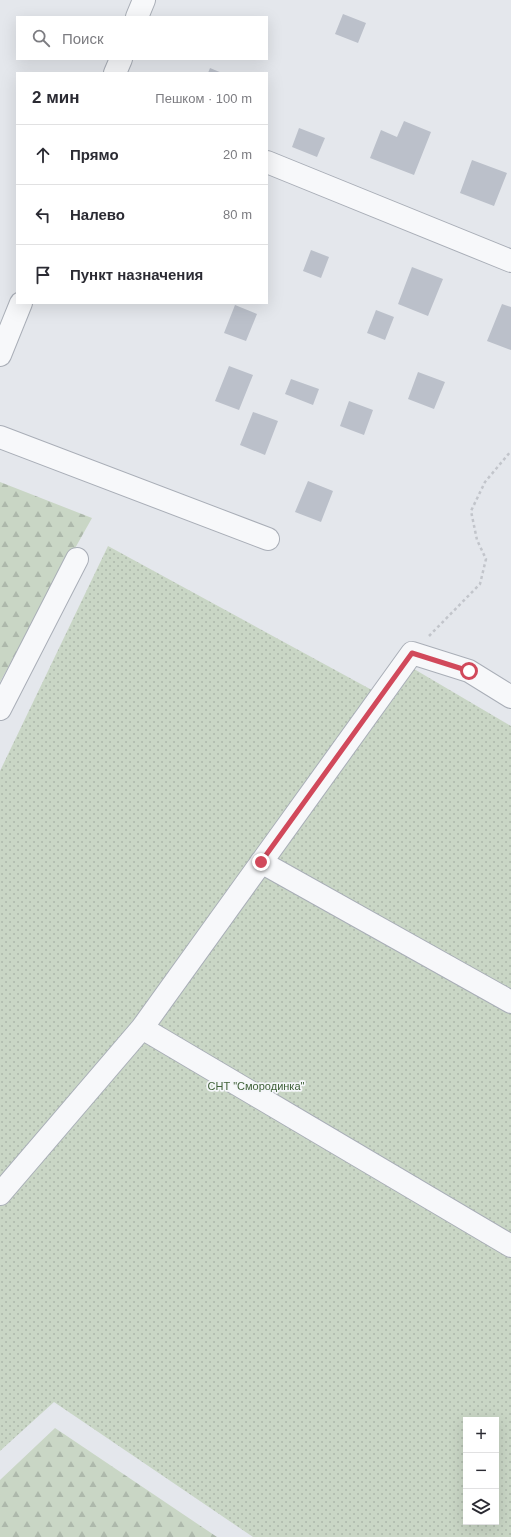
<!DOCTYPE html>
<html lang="ru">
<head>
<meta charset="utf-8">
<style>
  :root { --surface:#fff; --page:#f7f7f7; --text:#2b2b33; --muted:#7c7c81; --line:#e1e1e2 }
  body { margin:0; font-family:Helvetica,sans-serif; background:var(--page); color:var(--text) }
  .controls { position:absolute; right:12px; bottom:12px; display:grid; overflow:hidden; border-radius:0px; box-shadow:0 4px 16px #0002 }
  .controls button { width:36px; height:36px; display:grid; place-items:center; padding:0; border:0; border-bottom:1px solid var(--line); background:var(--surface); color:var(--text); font:20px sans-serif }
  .stop { position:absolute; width:12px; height:12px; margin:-9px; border:3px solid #d1495b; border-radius:50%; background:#fff }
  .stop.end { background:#d1495b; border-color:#fff; box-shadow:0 1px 4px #0008 }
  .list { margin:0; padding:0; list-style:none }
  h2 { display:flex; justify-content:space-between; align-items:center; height:52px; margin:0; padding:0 16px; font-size:17px }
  h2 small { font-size:13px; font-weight:400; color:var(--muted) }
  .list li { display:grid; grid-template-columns:26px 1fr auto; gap:12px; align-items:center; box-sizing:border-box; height:60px; padding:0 16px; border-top:1px solid var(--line) }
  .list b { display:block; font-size:15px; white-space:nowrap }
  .list em { font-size:13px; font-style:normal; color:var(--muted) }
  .icon { flex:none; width:22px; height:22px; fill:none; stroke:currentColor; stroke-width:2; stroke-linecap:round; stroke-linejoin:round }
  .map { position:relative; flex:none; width:511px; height:1537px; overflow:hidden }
  .search { position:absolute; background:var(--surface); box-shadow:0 4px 16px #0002; left:16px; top:16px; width:252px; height:44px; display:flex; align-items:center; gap:10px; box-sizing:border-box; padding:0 14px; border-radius:0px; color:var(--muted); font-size:15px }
  .panel { position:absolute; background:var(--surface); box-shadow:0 4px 16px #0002; left:16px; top:72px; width:252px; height:232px; border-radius:0px }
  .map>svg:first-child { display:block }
</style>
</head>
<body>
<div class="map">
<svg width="511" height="1537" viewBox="0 0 511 1537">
  <defs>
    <pattern id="forest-firs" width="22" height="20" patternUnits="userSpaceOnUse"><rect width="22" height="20" fill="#c9d6c5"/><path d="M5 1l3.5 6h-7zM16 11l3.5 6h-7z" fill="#adb8ab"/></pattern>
    <pattern id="park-dots" width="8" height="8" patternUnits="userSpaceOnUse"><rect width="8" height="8" fill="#c9d6c5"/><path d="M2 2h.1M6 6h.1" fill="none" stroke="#adb8ab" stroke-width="1.8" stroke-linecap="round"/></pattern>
  </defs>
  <rect width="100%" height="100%" fill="#e4e7ec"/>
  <!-- forest -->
  <path fill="url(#forest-firs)" d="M 0,482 L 92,518 L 0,682 Z
    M 55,1428 L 217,1537 L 0,1537 L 0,1480 Z"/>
  <!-- park -->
  <path fill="url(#park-dots)" fill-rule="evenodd" d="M 108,546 L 392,701 L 414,669 L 511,726 L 511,1537 L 253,1537 L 54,1402 L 0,1451 L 0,771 ZM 466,1420 L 496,1420 L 496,1522 L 466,1522 Z"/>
  <!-- building -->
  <path fill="#bbc0ca" d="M 343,14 L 366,23 L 358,43 L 335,34 Z
    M 210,68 L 222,73 L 208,73 Z
    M 404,121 L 431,132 L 414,175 L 370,158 L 381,130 L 397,137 Z
    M 299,128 L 325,138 L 317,157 L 292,147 Z
    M 472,160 L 507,173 L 494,206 L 460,193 Z
    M 311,250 L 329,257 L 321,278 L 303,271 Z
    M 412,267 L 443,279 L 428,316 L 398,304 Z
    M 502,304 L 511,307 L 511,350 L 487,341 Z
    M 235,305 L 257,314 L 246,341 L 224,333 Z
    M 376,310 L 394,317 L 385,340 L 367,333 Z
    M 229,366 L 253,375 L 239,410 L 215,401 Z
    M 418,372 L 445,382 L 434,409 L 408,399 Z
    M 291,379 L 319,389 L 313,405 L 285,394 Z
    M 349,401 L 373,410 L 364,435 L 340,426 Z
    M 253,412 L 278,421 L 265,455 L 240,445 Z
    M 308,481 L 333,491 L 321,522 L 295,512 Z"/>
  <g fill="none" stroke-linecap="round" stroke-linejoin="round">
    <!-- minor casing -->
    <g stroke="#a9aeb7" stroke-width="24">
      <path id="minor" d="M 137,17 L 144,0
        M 115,73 L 121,59
        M 267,162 L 511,261
        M 0,355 L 21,303
        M 0,437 L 268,539
        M 0,709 L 77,559
        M 261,862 L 511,1002
        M 142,1028 L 511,1246
        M 0,1194 L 142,1028 L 412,653 L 469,671 L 511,697"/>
    </g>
    <!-- path -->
    <path stroke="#c2c5cb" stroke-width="2.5" stroke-dasharray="3 3" stroke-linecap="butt" d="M 429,636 L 480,584 L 486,559 L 477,540 L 471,511 L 485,482 L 511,451"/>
    <!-- minor -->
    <use href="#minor" stroke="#f7f8fa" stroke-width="22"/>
  </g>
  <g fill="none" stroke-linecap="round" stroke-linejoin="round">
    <!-- route -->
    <path stroke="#d1495b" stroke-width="5" d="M 261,862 L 412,653 L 469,671"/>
  </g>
  <g text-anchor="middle" stroke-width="3.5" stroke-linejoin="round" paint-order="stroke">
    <!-- park labels -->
    <g font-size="11" fill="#3f6138" stroke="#f4f6f9">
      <text x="256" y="1090">СНТ "Смородинка"</text>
    </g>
  </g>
</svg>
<div class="controls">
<button>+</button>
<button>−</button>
<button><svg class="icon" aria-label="layers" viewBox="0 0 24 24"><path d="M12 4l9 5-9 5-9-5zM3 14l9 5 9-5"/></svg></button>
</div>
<div class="stop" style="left:469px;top:671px"></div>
<div class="stop end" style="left:261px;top:862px"></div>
<div class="search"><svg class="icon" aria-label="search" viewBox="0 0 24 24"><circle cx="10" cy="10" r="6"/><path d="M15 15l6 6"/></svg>Поиск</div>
<section class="panel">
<h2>2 мин<small>Пешком · 100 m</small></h2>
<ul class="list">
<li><svg class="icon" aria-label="ahead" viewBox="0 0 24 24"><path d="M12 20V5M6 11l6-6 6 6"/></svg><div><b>Прямо</b></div><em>20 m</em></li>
<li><svg class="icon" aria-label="left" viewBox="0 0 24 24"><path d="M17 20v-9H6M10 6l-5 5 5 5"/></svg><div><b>Налево</b></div><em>80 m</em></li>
<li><svg class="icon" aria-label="arrive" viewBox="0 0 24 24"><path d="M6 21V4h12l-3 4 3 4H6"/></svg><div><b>Пункт назначения</b></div></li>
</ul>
</section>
</div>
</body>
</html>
